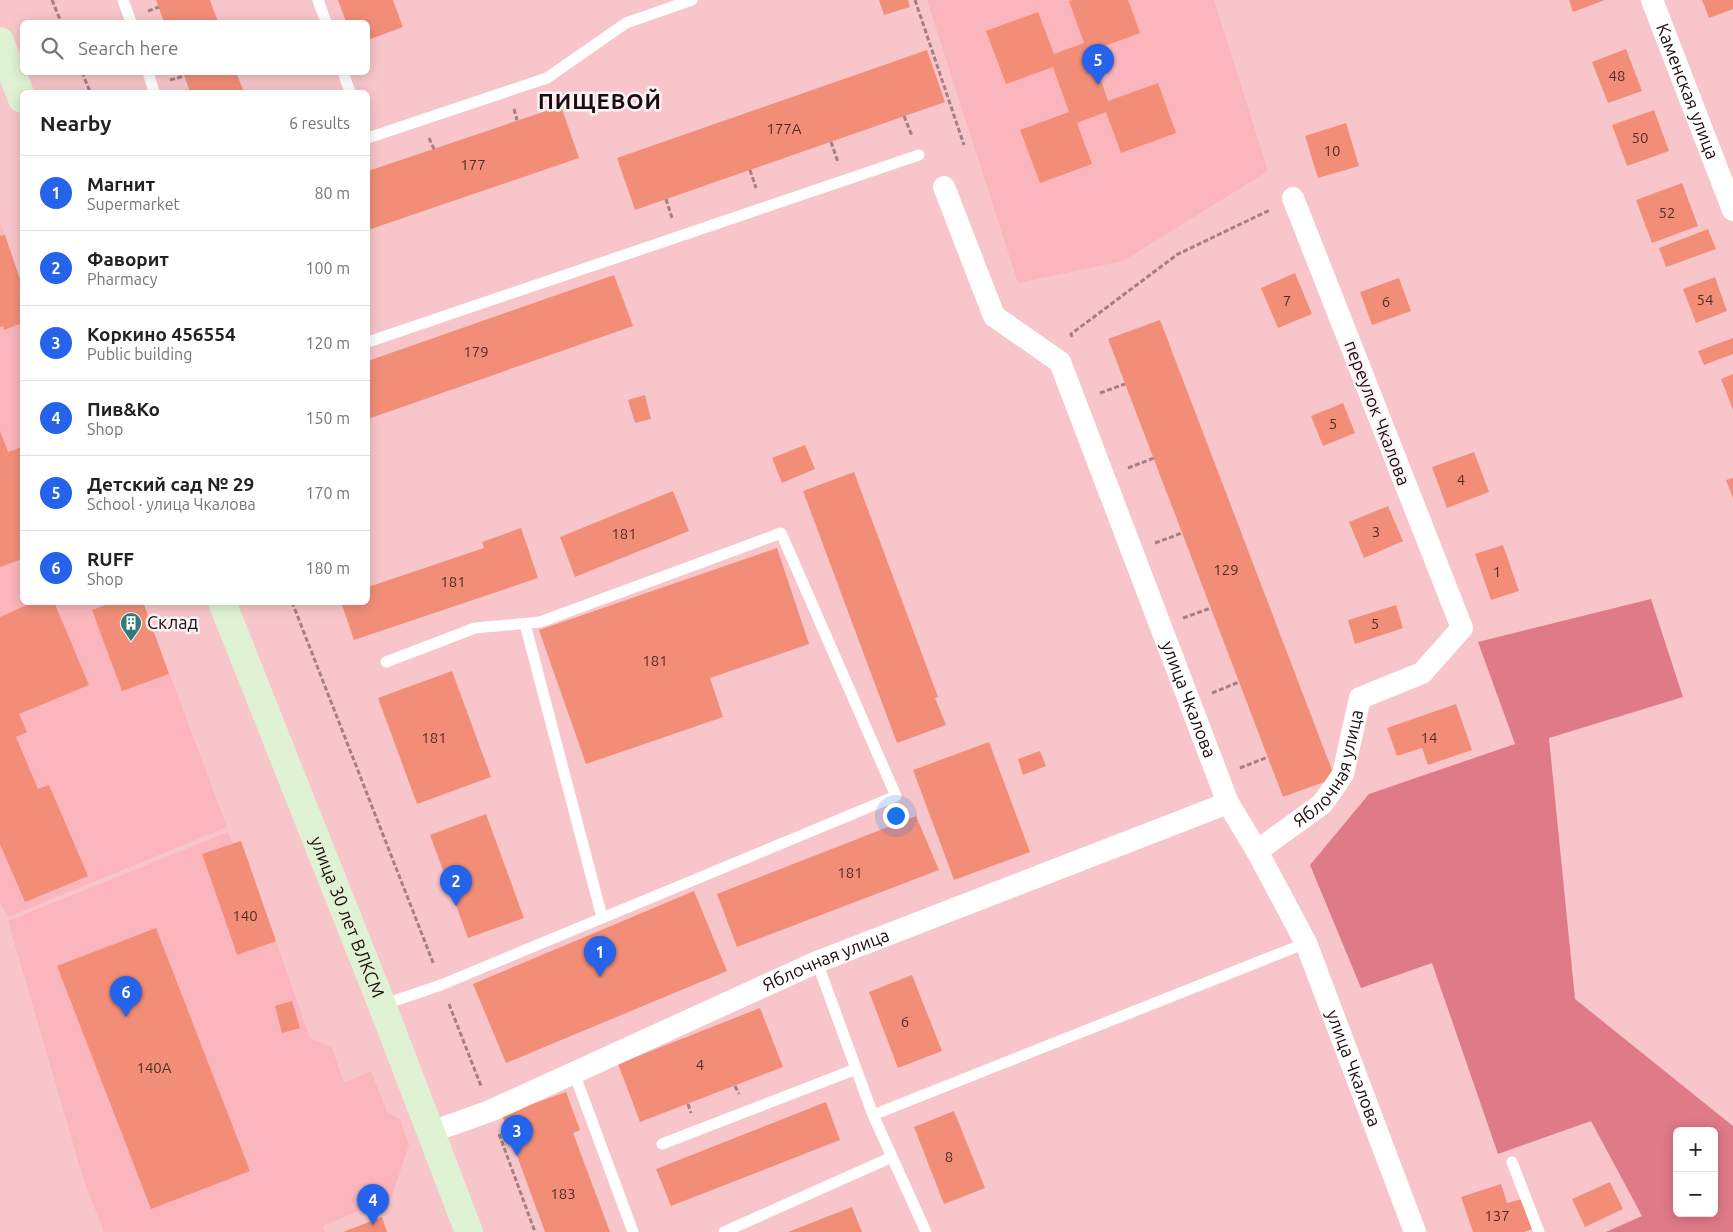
<!DOCTYPE html>
<html lang="en">
<head>
<meta charset="utf-8">
<style>
  :root { --surface:#fff; --page:#f2f2f2; --text:#222; --muted:#767676; --line:#e0e0e0; --accent:#2563eb }
  body { margin:0; font-family:Ubuntu,sans-serif; background:var(--page); color:var(--text) }
  .controls { position:absolute; right:15px; bottom:15px; display:grid; overflow:hidden; border-radius:8px; box-shadow:0 2px 12px #0003 }
  .controls button { width:45px; height:45px; display:grid; place-items:center; padding:0; border:0; border-bottom:1px solid var(--line); background:var(--surface); color:var(--text); font:25px sans-serif }
  .you { position:absolute; left:895px; top:815px; width:18px; height:18px; margin:-12px; border:4px solid #fff; border-radius:50%; background:#1a73e8; box-shadow:0 0 0 8px #1a73e833 }
  .badge { display:grid; place-items:center; width:32px; height:32px; border-radius:50%; background:var(--accent); color:#fff; font-size:16px; font-weight:700 }
  .pin { position:absolute; translate:-50% -41px; filter:drop-shadow(0 1px 2px #0008) }
  .pin::after { content:''; position:absolute; top:26px; width:18px; height:15px; background:inherit; clip-path:polygon(0 0,100% 0,50% 100%) }
  .list { margin:0; padding:0; list-style:none }
  h2 { display:flex; justify-content:space-between; align-items:center; height:65px; margin:0; padding:0 20px; font-size:21px }
  h2 small { font-size:16px; font-weight:400; color:var(--muted) }
  .list li { display:grid; grid-template-columns:32px 1fr auto; gap:15px; align-items:center; box-sizing:border-box; height:75px; padding:0 20px; border-top:1px solid var(--line) }
  .list b { display:block; font-size:19px; white-space:nowrap }
  .list p { margin:0; font-size:16px; white-space:nowrap; color:var(--muted) }
  .list em { font-size:16px; font-style:normal; color:var(--muted) }
  .icon { flex:none; width:28px; height:28px; fill:none; stroke:currentColor; stroke-width:2; stroke-linecap:round; stroke-linejoin:round }
  .map { position:relative; flex:none; width:1733px; height:1232px; overflow:hidden }
  .search { position:absolute; background:var(--surface); box-shadow:0 2px 12px #0003; left:20px; top:20px; width:350px; height:55px; display:flex; align-items:center; gap:12px; box-sizing:border-box; padding:0 18px; border-radius:8px; color:var(--muted); font-size:19px }
  .panel { position:absolute; background:var(--surface); box-shadow:0 2px 12px #0003; left:20px; top:90px; width:350px; height:515px; border-radius:8px }
  .map>svg:first-child { display:block }
</style>
</head>
<body>
<div class="map">
<svg width="1733" height="1232" viewBox="0 0 1733 1232">
  <rect width="100%" height="100%" fill="#f8c6ca"/>
  <!-- built -->
  <path fill="#fbb5bc" d="M 927,0 L 1214,0 L 1268,171 L 1123,261 L 1018,283 Z
    M 0,221 L 22,285 L 22,602 L 143,603 L 227,827 L 8,917 L 0,902 Z
    M 228,832 L 233,844 L 202,854 L 236,954 L 276,941 L 310,1038 L 332,1048 L 344,1083 L 371,1071 L 387,1112 L 400,1119 L 409,1145 L 392,1196 L 323,1226 L 325,1232 L 104,1232 L 84,1181 L 8,921 Z"/>
  <!-- forest -->
  <path fill="#df7a87" fill-rule="evenodd" d="M 1651,599 L 1683,697 L 1549,738 L 1575,999 L 1733,1126 L 1733,1232 L 1606,1232 L 1642,1216 L 1591,1121 L 1498,1154 L 1432,963 L 1361,988 L 1310,865 L 1369,794 L 1515,744 L 1478,642 ZM 1677,1131 L 1714,1131 L 1714,1213 L 1677,1213 Z"/>
  <!-- building -->
  <path fill="#f28e78" d="M 156,0 L 210,0 L 218,22 L 164,22 Z
    M 338,0 L 393,0 L 403,27 L 368,40 L 368,22 L 346,22 Z
    M 879,0 L 908,0 L 910,7 L 884,15 Z
    M 1072,0 L 1128,0 L 1140,33 L 1091,51 L 1108,101 L 1158,83 L 1176,133 L 1121,153 L 1106,112 L 1077,123 L 1092,164 L 1040,183 L 1020,130 L 1069,112 L 1053,67 L 1006,84 L 986,31 L 1038,12 L 1054,54 L 1084,43 L 1069,1 Z
    M 1569,0 L 1605,0 L 1573,12 Z
    M 1702,0 L 1733,0 L 1733,9 L 1709,18 Z
    M 1626,49 L 1642,91 L 1608,103 L 1592,62 Z
    M 927,50 L 945,102 L 635,210 L 617,158 Z
    M 183,72 L 236,72 L 244,92 L 190,92 Z
    M 561,106 L 579,158 L 368,230 L 368,171 Z
    M 1654,110 L 1669,151 L 1627,166 L 1612,125 Z
    M 1346,123 L 1359,166 L 1318,178 L 1305,136 Z
    M 1682,183 L 1698,226 L 1652,243 L 1636,200 Z
    M 1708,229 L 1716,249 L 1666,267 L 1659,248 Z
    M 5,235 L 22,285 L 22,323 L 4,330 L 3,326 L 0,327 L 0,236 Z
    M 1295,273 L 1312,314 L 1278,328 L 1261,288 Z
    M 614,275 L 633,326 L 368,419 L 368,361 Z
    M 1715,277 L 1727,311 L 1696,323 L 1683,289 Z
    M 1399,278 L 1411,311 L 1372,325 L 1360,292 Z
    M 1160,320 L 1335,778 L 1283,797 L 1108,339 Z
    M 1733,338 L 1733,354 L 1704,365 L 1698,351 Z
    M 1733,374 L 1733,410 L 1721,379 Z
    M 645,395 L 651,419 L 635,423 L 628,400 Z
    M 1343,403 L 1355,433 L 1323,446 L 1311,416 Z
    M 0,431 L 8,452 L 22,447 L 22,559 L 0,567 Z
    M 805,445 L 815,469 L 782,483 L 772,458 Z
    M 1474,452 L 1489,492 L 1447,508 L 1432,467 Z
    M 854,472 L 938,697 L 935,698 L 946,725 L 897,743 L 803,491 Z
    M 1733,478 L 1733,498 L 1726,480 Z
    M 673,491 L 689,531 L 575,577 L 560,537 Z
    M 1388,506 L 1403,541 L 1364,558 L 1349,522 Z
    M 521,528 L 538,578 L 354,640 L 341,602 L 368,602 L 368,587 L 484,548 L 482,542 Z
    M 1503,545 L 1519,591 L 1491,600 L 1475,554 Z
    M 777,548 L 809,644 L 710,678 L 723,717 L 586,764 L 539,630 Z
    M 34,602 L 54,602 L 89,685 L 19,714 L 27,732 L 16,737 L 38,789 L 49,785 L 88,876 L 25,902 L 0,844 L 0,617 Z
    M 114,602 L 143,602 L 169,674 L 122,691 L 92,610 Z
    M 1396,605 L 1403,628 L 1355,644 L 1348,620 Z
    M 452,671 L 491,777 L 417,804 L 378,698 Z
    M 1456,704 L 1472,750 L 1428,765 L 1422,748 L 1397,756 L 1387,728 Z
    M 989,742 L 1030,852 L 954,880 L 913,770 Z
    M 1040,751 L 1046,766 L 1023,775 L 1018,759 Z
    M 486,814 L 524,918 L 468,938 L 430,835 Z
    M 916,816 L 939,870 L 737,947 L 717,894 Z
    M 241,841 L 276,941 L 237,955 L 202,854 Z
    M 694,891 L 727,971 L 506,1063 L 473,984 Z
    M 156,928 L 250,1171 L 151,1209 L 57,966 Z
    M 912,975 L 942,1051 L 898,1068 L 869,992 Z
    M 292,1001 L 300,1028 L 282,1033 L 275,1006 Z
    M 760,1008 L 783,1067 L 640,1122 L 618,1064 Z
    M 566,1092 L 580,1130 L 573,1133 L 610,1232 L 545,1232 L 502,1115 Z
    M 826,1102 L 840,1140 L 671,1206 L 656,1169 Z
    M 954,1111 L 985,1188 L 944,1204 L 914,1127 Z
    M 1610,1182 L 1623,1209 L 1585,1227 L 1572,1199 Z
    M 1501,1184 L 1507,1203 L 1522,1199 L 1532,1229 L 1524,1232 L 1473,1232 L 1461,1197 Z
    M 852,1207 L 862,1232 L 788,1232 Z
    M 382,1217 L 387,1232 L 343,1232 Z"/>
  <g fill="none" stroke-linecap="round" stroke-linejoin="round">
    <!-- path -->
    <path stroke="#a57f82" stroke-width="3" stroke-dasharray="5 2.5" stroke-linecap="butt" d="M 52,0 L 61,22
      M 915,0 L 964,145
      M 148,11 L 159,7
      M 82,72 L 90,92
      M 170,80 L 184,76
      M 514,109 L 517,120
      M 904,116 L 912,136
      M 429,138 L 434,149
      M 831,142 L 838,162
      M 750,170 L 756,188
      M 666,199 L 672,218
      M 1072,337 L 1071,334 L 1178,254 L 1270,210
      M 1100,393 L 1125,384
      M 1128,468 L 1154,458
      M 1155,543 L 1182,533
      M 292,602 L 434,965
      M 1183,618 L 1211,608
      M 1212,693 L 1239,682
      M 1240,768 L 1268,757
      M 449,1004 L 481,1086
      M 735,1086 L 739,1094
      M 688,1104 L 691,1113
      M 499,1134 L 535,1232"/>
    <!-- service -->
    <path stroke="#fff" stroke-width="11" d="M 123,0 L 131,22
      M 318,0 L 326,22
      M 148,72 L 154,92
      M 343,72 L 350,92
      M 368,138 L 547,78 L 626,23 L 692,0
      M 368,342 L 919,155
      M 525,624 L 602,917
      M 817,962 L 873,1115 L 926,1232
      M 382,1005 L 441,985 L 896,796 L 781,533 L 540,622 L 475,628 L 386,662
      M 577,1081 L 633,1232
      M 873,1115 L 1306,943
      M 662,1144 L 856,1069
      M 1512,1162 L 1539,1232
      M 724,1232 L 892,1157"/>
    <!-- minor -->
    <g stroke="#fff" stroke-width="22">
      <path id="s1" d="M 1652,0 L 1733,210"/>
      <path id="s2" d="M 944,187 L 994,316 L 1060,362 L 1228,803 L 1257,851 L 1306,943 L 1415,1232"/>
      <path id="s3" d="M 1257,851 L 1322,804 L 1335,786 L 1343,774 L 1360,698 L 1422,673 L 1462,628 L 1293,198"/>
      <path id="s4" d="M 431,1132 L 490,1111 L 817,962 L 1228,803"/>
    </g>
    <!-- secondary -->
    <g stroke="#e0f2d4" stroke-width="28">
      <path d="M 0,41 L 22,99"/>
      <path id="s5" d="M 222,602 L 382,1005 L 469,1232"/>
    </g>
  </g>
  <!-- icons -->
  <defs>
    <g id="building-pin" transform="scale(1.125)"><path d="M0 17L-7.5 6A9.5 9.5 0 1 1 7.5 6Z" fill="#327b79" stroke="#faf4f4"/><path d="M-4-6H4V6H1V3H-1V6H-4ZM-2.5-4.3h1.7v1.8h-1.7ZM.8-4.3h1.7v1.8H.8ZM-2.5-1h1.7V.8h-1.7ZM.8-1h1.7V.8H.8Z" fill="#fff"/></g>
  </defs>
  <g fill-rule="evenodd">
    <use href="#building-pin" x="131" y="623"/>
  </g>
  <g text-anchor="middle" stroke-width="5" stroke-linejoin="round" paint-order="stroke">
    <!-- number labels -->
    <g font-size="15" fill="#542c28">
      <text x="1617" y="81">48</text>
      <text x="784" y="134">177А</text>
      <text x="1640" y="143">50</text>
      <text x="1332" y="156">10</text>
      <text x="473" y="170">177</text>
      <text x="1667" y="218">52</text>
      <text x="1705" y="305">54</text>
      <text x="1287" y="306">7</text>
      <text x="1386" y="307">6</text>
      <text x="476" y="357">179</text>
      <text x="1333" y="429">5</text>
      <text x="1461" y="485">4</text>
      <text x="1376" y="537">3</text>
      <text x="624" y="539">181</text>
      <text x="1226" y="575">129</text>
      <text x="1497" y="577">1</text>
      <text x="453" y="587">181</text>
      <text x="1375" y="629">5</text>
      <text x="655" y="666">181</text>
      <text x="434" y="743">181</text>
      <text x="1429" y="743">14</text>
      <text x="850" y="878">181</text>
      <text x="245" y="921">140</text>
      <text x="905" y="1027">6</text>
      <text x="700" y="1070">4</text>
      <text x="154" y="1073">140А</text>
      <text x="949" y="1162">8</text>
      <text x="563" y="1199">183</text>
      <text x="1497" y="1221">137</text>
    </g>
    <!-- street labels -->
    <g font-size="18" fill="#1f0b0d" stroke="#faf4f4">
      <text dy="6" stroke="none"><textPath href="#s1" startOffset="98">Каменская улица</textPath></text>
      <text transform="translate(1377 413) rotate(69)" y="6">переулок Чкалова</text>
      <text dy="6" stroke="none"><textPath href="#s2" startOffset="580">улица Чкалова</textPath></text>
      <text dy="6" stroke="none"><textPath href="#s3" startOffset="115">Яблочная улица</textPath></text>
      <text dy="6" stroke="none"><textPath href="#s5" startOffset="339">улица 30 лет ВЛКСМ</textPath></text>
      <text dy="6" stroke="none"><textPath href="#s4" startOffset="431">Яблочная улица</textPath></text>
      <text dy="6" stroke="none"><textPath href="#s2" startOffset="985">улица Чкалова</textPath></text>
    </g>
    <!-- poi labels -->
    <g font-size="18" fill="#1f0b0d" stroke="#faf4f4" text-anchor="start">
      <text x="147" y="629">Склад</text>
    </g>
    <!-- district labels -->
    <g font-size="22" font-weight="bold" letter-spacing="1" fill="#1f0b0d" stroke="#faf4f4">
      <text x="600" y="109">ПИЩЕВОЙ</text>
    </g>
  </g>
</svg>
<div class="controls">
<button>+</button>
<button>−</button>
</div>
<div class="you"></div>
<div class="pin badge" style="left:600px;top:977px">1</div>
<div class="pin badge" style="left:456px;top:906px">2</div>
<div class="pin badge" style="left:517px;top:1156px">3</div>
<div class="pin badge" style="left:373px;top:1225px">4</div>
<div class="pin badge" style="left:1098px;top:85px">5</div>
<div class="pin badge" style="left:126px;top:1017px">6</div>
<div class="search"><svg class="icon" aria-label="search" viewBox="0 0 24 24"><circle cx="10" cy="10" r="6"/><path d="M15 15l6 6"/></svg>Search here</div>
<section class="panel">
<h2>Nearby<small>6 results</small></h2>
<ul class="list">
<li><span class="badge">1</span><div><b>Магнит</b><p>Supermarket</p></div><em>80 m</em></li>
<li><span class="badge">2</span><div><b>Фаворит</b><p>Pharmacy</p></div><em>100 m</em></li>
<li><span class="badge">3</span><div><b>Коркино 456554</b><p>Public building</p></div><em>120 m</em></li>
<li><span class="badge">4</span><div><b>Пив&amp;Ко</b><p>Shop</p></div><em>150 m</em></li>
<li><span class="badge">5</span><div><b>Детский сад № 29</b><p>School · улица Чкалова</p></div><em>170 m</em></li>
<li><span class="badge">6</span><div><b>RUFF</b><p>Shop</p></div><em>180 m</em></li>
</ul>
</section>
</div>
</body>
</html>
